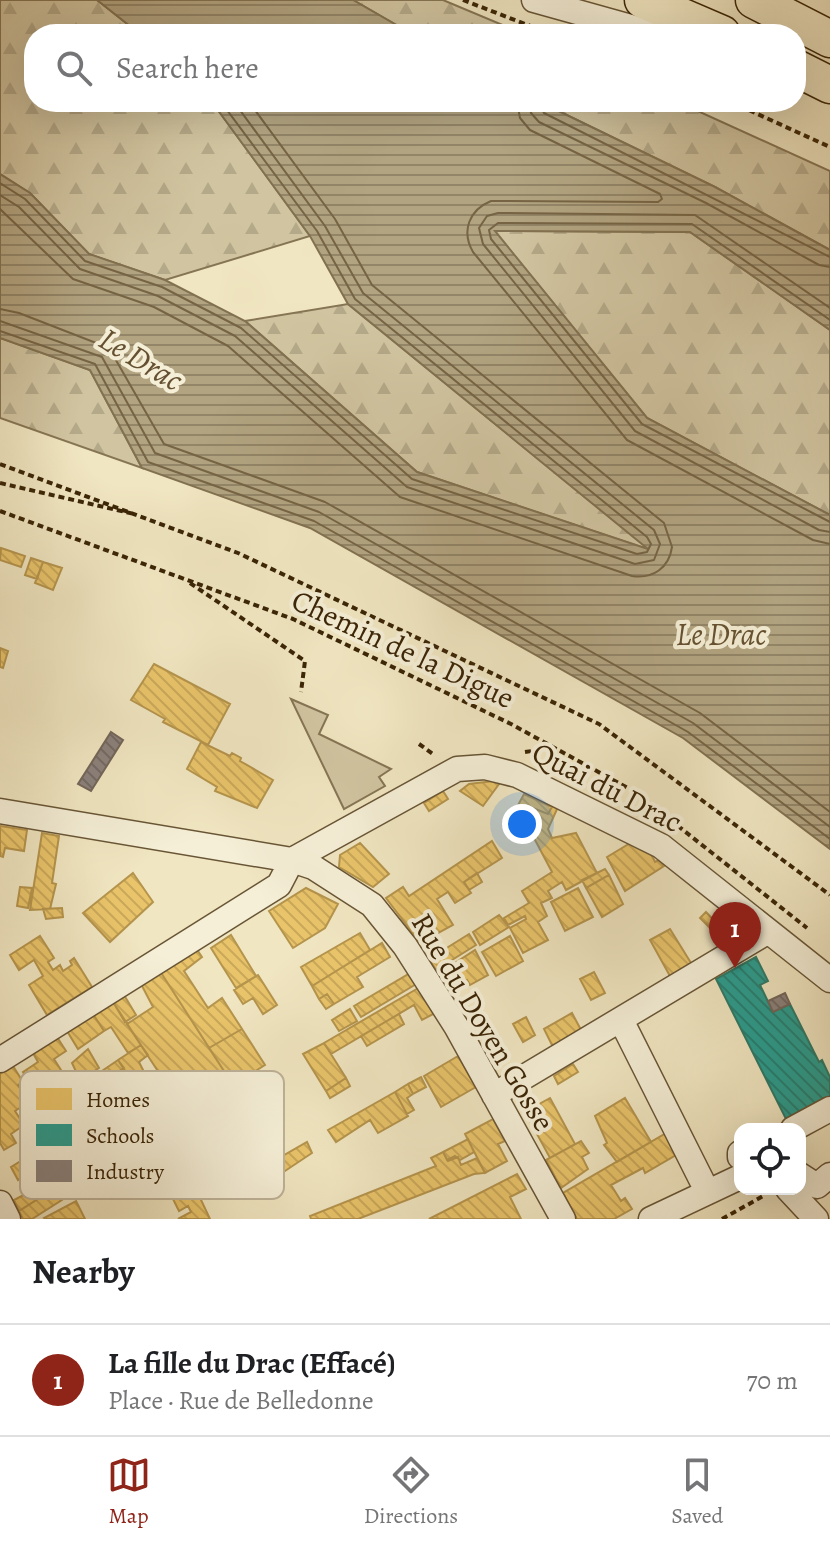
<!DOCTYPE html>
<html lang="en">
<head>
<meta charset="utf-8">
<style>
  :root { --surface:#fff; --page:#f2f2f2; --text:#202124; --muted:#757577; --line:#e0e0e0; --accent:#8f2418 }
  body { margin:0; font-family:Alegreya,serif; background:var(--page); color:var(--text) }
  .controls { position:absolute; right:24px; bottom:24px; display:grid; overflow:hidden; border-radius:16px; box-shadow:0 8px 32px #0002 }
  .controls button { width:72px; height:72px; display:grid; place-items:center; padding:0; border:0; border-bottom:2px solid var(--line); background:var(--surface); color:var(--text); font:40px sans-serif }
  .you { position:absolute; left:522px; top:824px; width:28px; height:28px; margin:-20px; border:6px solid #fff; border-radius:50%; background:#1a73e8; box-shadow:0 0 0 12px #1a73e833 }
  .badge { display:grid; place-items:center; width:52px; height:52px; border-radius:50%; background:var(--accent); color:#fff; font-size:26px; font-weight:700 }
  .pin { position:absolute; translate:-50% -66px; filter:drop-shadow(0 2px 4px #0008) }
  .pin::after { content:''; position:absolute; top:42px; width:28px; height:24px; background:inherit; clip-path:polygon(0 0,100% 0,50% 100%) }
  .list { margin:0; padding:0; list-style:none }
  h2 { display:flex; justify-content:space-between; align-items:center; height:104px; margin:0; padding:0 32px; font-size:34px }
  h2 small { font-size:26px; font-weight:400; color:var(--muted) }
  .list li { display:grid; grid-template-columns:52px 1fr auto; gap:24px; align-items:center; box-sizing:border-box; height:112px; padding:0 32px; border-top:2px solid var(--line) }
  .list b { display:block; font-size:30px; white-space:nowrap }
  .list p { margin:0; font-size:26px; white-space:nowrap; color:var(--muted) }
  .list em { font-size:26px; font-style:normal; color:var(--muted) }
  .icon { flex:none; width:44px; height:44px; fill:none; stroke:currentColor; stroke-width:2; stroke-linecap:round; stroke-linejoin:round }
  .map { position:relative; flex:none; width:830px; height:1219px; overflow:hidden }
  .search { position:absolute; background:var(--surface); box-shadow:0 8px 32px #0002; left:24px; right:24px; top:24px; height:88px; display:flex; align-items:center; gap:20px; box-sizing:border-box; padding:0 28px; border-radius:32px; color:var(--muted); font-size:30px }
  .sheet { height:216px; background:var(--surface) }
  nav { display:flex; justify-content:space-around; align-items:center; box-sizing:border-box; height:112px; border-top:2px solid var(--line); background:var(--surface); font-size:22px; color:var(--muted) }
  nav a { display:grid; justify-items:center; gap:4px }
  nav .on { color:var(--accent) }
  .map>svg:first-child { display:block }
</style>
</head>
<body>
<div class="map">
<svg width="830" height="1219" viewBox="0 0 830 1219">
  <defs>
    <pattern id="forest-firs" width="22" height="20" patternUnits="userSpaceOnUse" patternTransform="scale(2)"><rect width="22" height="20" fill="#d1c5a1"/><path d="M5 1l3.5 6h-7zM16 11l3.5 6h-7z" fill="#b4a989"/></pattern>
    <pattern id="water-rules" width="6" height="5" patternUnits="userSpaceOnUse" patternTransform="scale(2)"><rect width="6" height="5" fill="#b2a481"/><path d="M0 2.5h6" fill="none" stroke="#928568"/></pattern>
    <pattern id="homes-back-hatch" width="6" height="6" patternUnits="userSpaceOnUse" patternTransform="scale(2)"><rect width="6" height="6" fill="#e9c46a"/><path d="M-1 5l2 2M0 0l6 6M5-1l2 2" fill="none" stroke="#c9a85a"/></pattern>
    <pattern id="schools-back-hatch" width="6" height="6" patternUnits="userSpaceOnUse" patternTransform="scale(2)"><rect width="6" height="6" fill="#2a9d8f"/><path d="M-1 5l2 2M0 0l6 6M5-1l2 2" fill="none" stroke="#258073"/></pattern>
    <pattern id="industry-back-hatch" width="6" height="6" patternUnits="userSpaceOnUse" patternTransform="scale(2)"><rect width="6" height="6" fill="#8a817c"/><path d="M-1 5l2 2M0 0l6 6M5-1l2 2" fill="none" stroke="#726964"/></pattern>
  </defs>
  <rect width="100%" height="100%" fill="#f0e6c1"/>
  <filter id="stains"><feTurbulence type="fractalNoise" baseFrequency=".0025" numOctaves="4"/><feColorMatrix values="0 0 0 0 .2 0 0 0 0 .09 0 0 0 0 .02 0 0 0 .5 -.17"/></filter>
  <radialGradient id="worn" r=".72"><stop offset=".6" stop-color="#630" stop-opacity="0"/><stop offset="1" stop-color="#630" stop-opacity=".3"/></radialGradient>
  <!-- green -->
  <path fill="#d1c5a1" stroke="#867554" stroke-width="2" d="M 291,699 L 328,715 L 319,734 L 391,769 L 379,777 L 385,786 L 344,809 Z"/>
  <!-- forest -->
  <path fill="url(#forest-firs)" stroke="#867554" stroke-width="2" d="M 0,0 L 97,0 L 140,34 L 34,34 L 34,102 L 212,102 L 310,236 L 165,280 L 89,254 L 30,193 L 0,174 Z
    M 353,0 L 443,0 L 524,34 L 412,34 Z
    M 540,102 L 678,102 L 830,171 L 830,250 L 715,187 Z
    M 494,231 L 690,232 L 830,330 L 830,515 L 647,418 Z
    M 348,304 L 650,550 L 417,472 L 245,321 Z
    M 0,338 L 90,370 L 142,468 L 0,418 Z"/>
  <!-- water -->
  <path fill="url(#water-rules)" stroke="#827150" stroke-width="2" d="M 97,0 L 353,0 L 412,34 L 140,34 Z
    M 212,102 L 540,102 L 715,187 L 830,250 L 830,330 L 690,232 L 495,231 L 647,418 L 830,515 L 830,849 L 683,738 L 310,528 L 142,468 L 90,370 L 0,338 L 0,174 L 30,193 L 89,254 L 165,280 L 245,321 L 417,472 L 648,549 L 348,304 L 310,236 Z"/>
  <!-- homes -->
  <path fill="url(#homes-back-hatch)" stroke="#b5944c" stroke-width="2" d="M 1,548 L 25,556 L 21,567 L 0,560 Z
    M 31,558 L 43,562 L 37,579 L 25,575 Z
    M 43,562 L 62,568 L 53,590 L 35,583 Z
    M 0,648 L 8,651 L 3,668 L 0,667 Z
    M 154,664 L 230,704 L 208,745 L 163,722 L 165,719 L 131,700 Z
    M 201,742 L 230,756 L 232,753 L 241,758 L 240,761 L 273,780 L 257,808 L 215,791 L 217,787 L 187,769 Z
    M 502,780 L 483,806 L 460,791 L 469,784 Z
    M 443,791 L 448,799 L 429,811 L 424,803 Z
    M 524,794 L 552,807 L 548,814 L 533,808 L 521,830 L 509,822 Z
    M 553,805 L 558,807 L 548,829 L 552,838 L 576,833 L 597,873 L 566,890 L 562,882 L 548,891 L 552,898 L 541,903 L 547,916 L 538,922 L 548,940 L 523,953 L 510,928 L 526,919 L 525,916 L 508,925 L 504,918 L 529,903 L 522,891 L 552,872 L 534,838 L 521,830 L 533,808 L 548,814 Z
    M 0,826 L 27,830 L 24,851 L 5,848 L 3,857 L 0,856 Z
    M 42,833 L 59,836 L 52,883 L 56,884 L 50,909 L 30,910 Z
    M 492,841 L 502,858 L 464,882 L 471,893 L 455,903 L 448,892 L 437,899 L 453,925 L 420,943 L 386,898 L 403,887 L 409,896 Z
    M 632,842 L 646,844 L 655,862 L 659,860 L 664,866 L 625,891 L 607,857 Z
    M 360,843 L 389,874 L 373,887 L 339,867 L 340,855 Z
    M 605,869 L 609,875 L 586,888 L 582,880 Z
    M 133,873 L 153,902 L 110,942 L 83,913 Z
    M 477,873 L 482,882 L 469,890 L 464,882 Z
    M 609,875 L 623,904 L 602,917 L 586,888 Z
    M 20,887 L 32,888 L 28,908 L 17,906 Z
    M 306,888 L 338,904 L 325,928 L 293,948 L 269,911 Z
    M 578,888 L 593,917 L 565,931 L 551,902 Z
    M 62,908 L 63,917 L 46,919 L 43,909 Z
    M 706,912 L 724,931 L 719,937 L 700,918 Z
    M 499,915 L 509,927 L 480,945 L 473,932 Z
    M 670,929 L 691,963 L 670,976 L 650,940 Z
    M 360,933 L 370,950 L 312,986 L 301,967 Z
    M 469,934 L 476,945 L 436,970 L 429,959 Z
    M 231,935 L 256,976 L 236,988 L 211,948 Z
    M 40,936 L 54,958 L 48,962 L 53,970 L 60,965 L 63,971 L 72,965 L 70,961 L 74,958 L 92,987 L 47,1015 L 29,985 L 43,976 L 34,960 L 19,970 L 10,955 Z
    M 510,936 L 523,961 L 496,976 L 482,952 Z
    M 382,943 L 390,957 L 357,977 L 363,987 L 334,1004 L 327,994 L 319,999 L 312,986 Z
    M 196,948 L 202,957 L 184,971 L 208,1008 L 222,998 L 242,1029 L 209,1048 L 160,971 Z
    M 475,950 L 488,975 L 470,985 L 467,980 L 449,992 L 438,974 Z
    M 160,971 L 238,1093 L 216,1106 L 211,1099 L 186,1114 L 127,1024 L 153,1007 L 141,984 Z
    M 412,972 L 418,983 L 361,1017 L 354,1006 Z
    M 594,972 L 605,993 L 591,1000 L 580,979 Z
    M 258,975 L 277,1005 L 263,1014 L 253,998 L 243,1004 L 234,990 Z
    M 420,987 L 435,1013 L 422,1020 L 414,1005 L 331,1054 L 324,1043 Z
    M 327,994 L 334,1004 L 326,1009 L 319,999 Z
    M 124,995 L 136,1015 L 125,1022 L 113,1002 Z
    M 113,1002 L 141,1045 L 128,1053 L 111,1027 L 104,1031 L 93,1014 Z
    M 350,1009 L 357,1021 L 339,1031 L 332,1020 Z
    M 572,1013 L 581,1030 L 553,1047 L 544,1029 Z
    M 93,1014 L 104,1031 L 78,1049 L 67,1031 Z
    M 399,1014 L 404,1024 L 367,1046 L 361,1036 Z
    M 526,1017 L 535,1035 L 523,1042 L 513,1024 Z
    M 242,1029 L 265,1065 L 233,1085 L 209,1048 Z
    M 57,1037 L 66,1051 L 54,1059 L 61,1070 L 52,1077 L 60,1078 L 65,1086 L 57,1092 L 51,1082 L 35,1091 L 23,1072 L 38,1062 L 33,1053 Z
    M 324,1043 L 346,1078 L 326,1091 L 303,1054 Z
    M 141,1045 L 148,1055 L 139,1062 L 144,1072 L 131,1080 L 118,1060 Z
    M 88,1049 L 99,1068 L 80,1080 L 72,1063 Z
    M 458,1056 L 476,1087 L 441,1107 L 424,1076 Z
    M 118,1060 L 124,1068 L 104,1081 L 99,1073 Z
    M 573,1064 L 578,1072 L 558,1084 L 554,1076 Z
    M 13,1066 L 23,1082 L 18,1085 L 29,1102 L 15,1111 L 24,1125 L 11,1134 L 16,1143 L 4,1150 L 0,1143 L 0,1074 Z
    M 421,1077 L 426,1087 L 413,1094 L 408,1084 Z
    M 346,1078 L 350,1086 L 330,1098 L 326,1091 Z
    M 408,1084 L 413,1094 L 407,1098 L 414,1110 L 407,1114 L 395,1092 Z
    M 395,1092 L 408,1116 L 378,1133 L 370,1120 L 336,1142 L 328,1130 Z
    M 550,1098 L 575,1144 L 550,1158 L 525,1112 Z
    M 625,1098 L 651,1142 L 617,1162 L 604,1145 L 607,1143 L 595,1116 Z
    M 493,1119 L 505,1141 L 498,1144 L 507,1161 L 485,1173 L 465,1134 Z
    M 668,1132 L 676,1155 L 645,1173 L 643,1168 L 611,1185 L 621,1201 L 625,1198 L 632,1209 L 614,1219 L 577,1219 L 563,1193 Z
    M 468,1139 L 474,1152 L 460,1160 L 455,1156 L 447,1160 L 443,1152 Z
    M 581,1141 L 589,1153 L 582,1157 L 588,1169 L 561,1188 L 546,1160 Z
    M 307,1142 L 312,1153 L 273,1179 L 279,1191 L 267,1198 L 260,1198 L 253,1173 Z
    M 37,1146 L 46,1163 L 18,1180 L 11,1167 L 35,1152 L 33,1149 Z
    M 443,1152 L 448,1161 L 458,1157 L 461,1165 L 477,1158 L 485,1173 L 474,1174 L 358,1219 L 311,1219 L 310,1216 L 436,1166 L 431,1158 Z
    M 517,1174 L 526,1189 L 510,1197 L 521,1219 L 429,1219 Z
    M 194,1185 L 210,1219 L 178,1219 L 191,1212 L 188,1206 L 179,1211 L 172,1197 Z
    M 55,1188 L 62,1200 L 32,1219 L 23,1219 L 19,1211 Z
    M 33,1190 L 38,1199 L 19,1211 L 14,1200 Z
    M 76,1201 L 85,1219 L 45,1219 L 44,1218 Z"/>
  <!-- schools -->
  <path fill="url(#schools-back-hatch)" stroke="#2f7966" stroke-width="2" d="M 756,957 L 768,981 L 760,985 L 773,1012 L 790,1004 L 819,1062 L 822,1060 L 830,1077 L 830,1106 L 790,1127 L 716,979 Z"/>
  <!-- industry -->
  <path fill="url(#industry-back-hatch)" stroke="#726559" stroke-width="2" d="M 111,732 L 123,740 L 91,791 L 78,784 Z
    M 785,993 L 790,1004 L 773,1012 L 768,1001 Z"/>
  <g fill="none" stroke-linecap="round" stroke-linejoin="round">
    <!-- shore -->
    <path stroke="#766444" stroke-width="2" d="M 517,102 L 520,118 L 530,130 L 660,194 L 662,199 L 658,202 L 491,201 C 469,210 461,231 473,252 L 627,440 L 813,540 L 830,544
      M 529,102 L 531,113 L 539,122 L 706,203 L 819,265 L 830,267
      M 539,102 L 544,113 L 830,257
      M 0,183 L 25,199 L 85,261 L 162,287 L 241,328 L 412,479 L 637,554 L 647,552 L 651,544 L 647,537 L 355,299 L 317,231 L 221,102
      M 0,195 L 19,207 L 80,269 L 158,296 L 235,336 L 407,487 L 635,564 L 654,560 L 660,544 L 654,530 L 363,293 L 325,226 L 234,102
      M 0,209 L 73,279 L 154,307 L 228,346 L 400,497 L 632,576 C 653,579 669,568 672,547 L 664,523 L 372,285 L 335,219 L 249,102
      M 830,308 L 695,215 L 498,213 L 487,216 L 479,228 L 483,244 L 635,431 L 819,530 L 830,532
      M 0,309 L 19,313 L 109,348 L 164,444 L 325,502 L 700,713 L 830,812
      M 830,320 L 692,224 L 498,223 L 489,230 L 491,239 L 642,424 L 830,522
      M 0,321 L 102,357 L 155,453 L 319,512 L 693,723 L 830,827
      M 0,331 L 95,364 L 148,462 L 314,521 L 688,732 L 830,839"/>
    <!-- minor casing -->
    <g stroke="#685535" stroke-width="27">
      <path id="minor" d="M 534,0 L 656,34
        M 0,811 L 292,860 L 313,867 L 372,905 L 405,946 L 456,1026 L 563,1219
        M 621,1020 L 707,1191
        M 0,1060 L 279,885 L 292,860 L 457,769 L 485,767 L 517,775 L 661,846 L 830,980
        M 494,1095 L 767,932
        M 793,1129 L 830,1109
        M 740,1153 L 740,1157
        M 800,1175 L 817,1186 L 830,1175
        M 788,1189 L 816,1219
        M 0,1203 L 8,1219
        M 651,1219 L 740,1177"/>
    </g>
    <!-- highway casing -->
    <g stroke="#3b2506" stroke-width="39">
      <path id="highway" d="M 643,0 L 722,34
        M 754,0 L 830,39
        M 796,68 L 830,85"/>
    </g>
    <!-- path -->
    <path stroke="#3b2506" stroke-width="4" stroke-dasharray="6 4" stroke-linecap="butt" d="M 463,0 L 551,34
      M 731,102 L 830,147
      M 0,464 L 238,553 L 599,724 L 830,895
      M 0,483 L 134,514
      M 0,511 L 293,619 L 511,724 L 635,792 L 807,928
      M 190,583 L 305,661 L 301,692
      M 419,744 L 433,754
      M 525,752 L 552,748
      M 722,1219 L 765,1195"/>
    <!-- minor -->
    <use href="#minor" stroke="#f5efd7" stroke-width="24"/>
    <!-- highway -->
    <use href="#highway" stroke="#f0e6c1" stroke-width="36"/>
  </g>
  <g text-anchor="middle" stroke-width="8" stroke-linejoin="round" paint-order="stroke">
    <!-- street labels -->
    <g font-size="30" fill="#3b2506" stroke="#f5efd7">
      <text transform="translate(403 649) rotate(25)" y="10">Chemin de la Digue</text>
      <text transform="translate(607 787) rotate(27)" y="10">Quai du Drac</text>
      <text transform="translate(483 1022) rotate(59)" y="10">Rue du Doyen Gosse</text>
    </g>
    <!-- water labels -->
    <g font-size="32" font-style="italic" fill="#655131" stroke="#f5efd7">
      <text transform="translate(141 359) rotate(31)" y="11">Le Drac</text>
      <text x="721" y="645">Le Drac</text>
    </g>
  </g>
  <!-- legend -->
  <rect x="20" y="1071" width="264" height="128" rx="12" fill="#f5efd7" stroke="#bdb298" stroke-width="2"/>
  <rect x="36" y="1088" width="36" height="22" fill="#e9c46a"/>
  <rect x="36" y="1124" width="36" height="22" fill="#2a9d8f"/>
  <rect x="36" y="1160" width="36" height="22" fill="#8a817c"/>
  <g font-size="22" fill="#3b2506">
    <text x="86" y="1107">Homes</text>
    <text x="86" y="1143">Schools</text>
    <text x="86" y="1179">Industry</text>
  </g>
  <rect width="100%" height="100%" filter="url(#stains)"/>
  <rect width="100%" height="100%" fill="url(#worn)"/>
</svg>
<div class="controls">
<button><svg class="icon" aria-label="locate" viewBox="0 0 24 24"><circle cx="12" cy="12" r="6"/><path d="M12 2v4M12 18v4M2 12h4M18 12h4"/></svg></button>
</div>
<div class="you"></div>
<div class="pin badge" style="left:735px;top:968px">1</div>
<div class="search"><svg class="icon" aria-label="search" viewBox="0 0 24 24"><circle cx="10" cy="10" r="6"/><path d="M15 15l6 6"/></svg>Search here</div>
</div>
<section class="sheet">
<h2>Nearby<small></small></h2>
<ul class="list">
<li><span class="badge">1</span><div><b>La fille du Drac (Effacé)</b><p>Place · Rue de Belledonne</p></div><em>70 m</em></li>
</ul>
</section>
<nav>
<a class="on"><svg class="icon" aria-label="map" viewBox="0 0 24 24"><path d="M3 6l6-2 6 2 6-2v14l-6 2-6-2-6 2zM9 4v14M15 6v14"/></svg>Map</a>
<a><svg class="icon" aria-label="directions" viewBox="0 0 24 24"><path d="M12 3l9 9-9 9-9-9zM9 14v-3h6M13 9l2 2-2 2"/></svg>Directions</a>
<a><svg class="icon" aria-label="saved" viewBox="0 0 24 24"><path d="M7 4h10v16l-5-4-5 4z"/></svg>Saved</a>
</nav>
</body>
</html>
